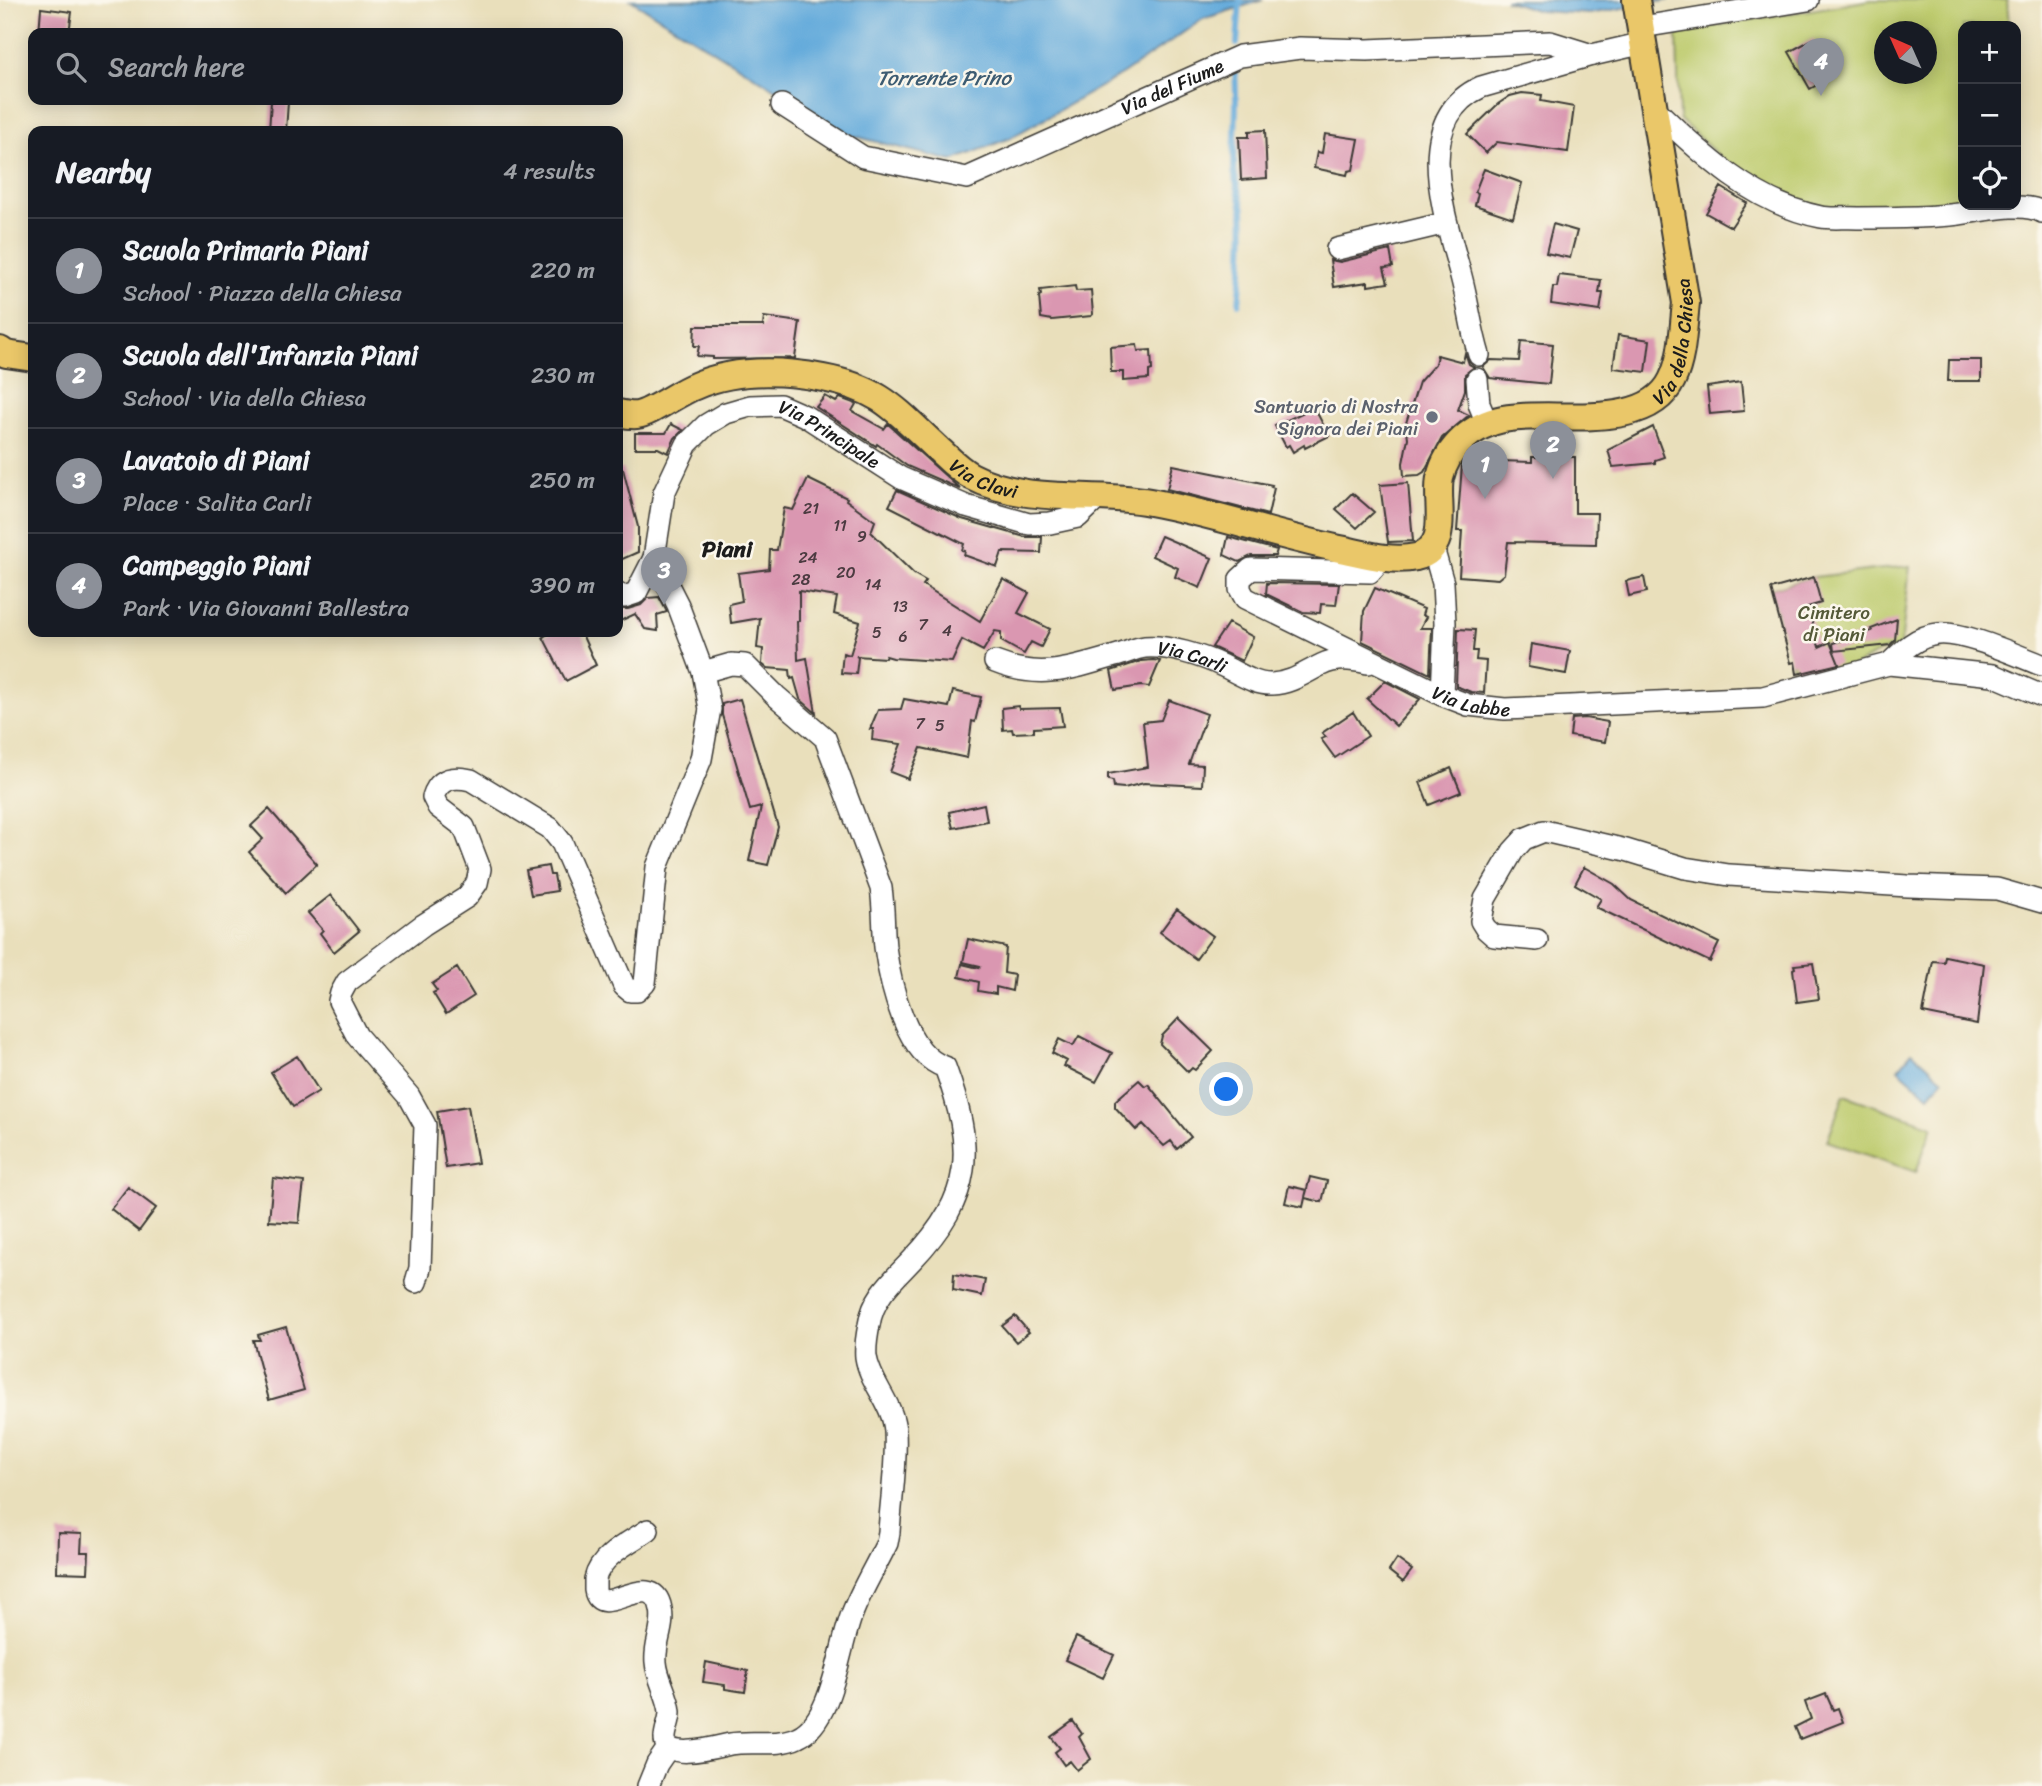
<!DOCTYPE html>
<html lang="en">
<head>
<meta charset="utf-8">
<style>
  :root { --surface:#171b24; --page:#20242c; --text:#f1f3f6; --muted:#9ea1a6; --line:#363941; --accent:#8c9099 }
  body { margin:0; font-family:Sriracha,sans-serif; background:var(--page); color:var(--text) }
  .controls { position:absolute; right:21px; top:21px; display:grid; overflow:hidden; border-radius:14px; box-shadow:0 4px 18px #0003 }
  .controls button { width:63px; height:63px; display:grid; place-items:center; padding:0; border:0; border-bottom:2px solid var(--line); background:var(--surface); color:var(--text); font:35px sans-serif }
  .compass { position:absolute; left:1874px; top:21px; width:63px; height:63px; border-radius:50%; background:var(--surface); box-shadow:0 4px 18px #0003; rotate:315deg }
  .you { position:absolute; left:1227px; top:1090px; width:24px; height:24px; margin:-18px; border:5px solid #fff; border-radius:50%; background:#1a73e8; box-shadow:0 0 0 10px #1a73e833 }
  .badge { display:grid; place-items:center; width:46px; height:46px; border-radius:50%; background:var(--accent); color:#fff; font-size:23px; font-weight:700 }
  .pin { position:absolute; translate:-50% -58px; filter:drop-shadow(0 2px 4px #0008) }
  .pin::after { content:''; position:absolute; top:37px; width:24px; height:21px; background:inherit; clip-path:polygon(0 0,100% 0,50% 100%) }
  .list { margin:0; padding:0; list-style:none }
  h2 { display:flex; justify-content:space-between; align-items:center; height:91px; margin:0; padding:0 28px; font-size:30px }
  h2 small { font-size:23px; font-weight:400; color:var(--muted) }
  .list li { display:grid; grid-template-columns:46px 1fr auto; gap:21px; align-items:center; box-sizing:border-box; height:105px; padding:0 28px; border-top:2px solid var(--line) }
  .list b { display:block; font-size:26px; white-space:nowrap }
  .list p { margin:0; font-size:23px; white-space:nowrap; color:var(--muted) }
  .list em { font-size:23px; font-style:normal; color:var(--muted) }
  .icon { flex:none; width:38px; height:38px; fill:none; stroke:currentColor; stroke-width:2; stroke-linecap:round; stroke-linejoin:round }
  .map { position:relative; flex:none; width:2042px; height:1786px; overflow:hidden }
  .search { position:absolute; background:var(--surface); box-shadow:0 4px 18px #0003; left:28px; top:28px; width:595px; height:77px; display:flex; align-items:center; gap:18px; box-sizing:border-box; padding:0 24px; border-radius:14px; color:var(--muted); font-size:26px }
  .panel { position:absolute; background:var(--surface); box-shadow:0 4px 18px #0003; left:28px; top:126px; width:595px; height:511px; border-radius:14px }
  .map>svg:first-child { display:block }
</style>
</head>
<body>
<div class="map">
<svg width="2042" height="1786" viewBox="0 0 2042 1786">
  <rect width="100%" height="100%" fill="#fbf7ec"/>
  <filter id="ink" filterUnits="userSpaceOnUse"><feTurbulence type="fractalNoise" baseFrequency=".0143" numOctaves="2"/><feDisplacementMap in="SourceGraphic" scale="14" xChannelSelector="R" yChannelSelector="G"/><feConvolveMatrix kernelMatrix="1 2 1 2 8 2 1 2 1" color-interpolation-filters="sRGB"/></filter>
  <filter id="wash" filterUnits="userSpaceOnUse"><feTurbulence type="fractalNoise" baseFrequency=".00686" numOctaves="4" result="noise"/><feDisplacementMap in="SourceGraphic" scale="28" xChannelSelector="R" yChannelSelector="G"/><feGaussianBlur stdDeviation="1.57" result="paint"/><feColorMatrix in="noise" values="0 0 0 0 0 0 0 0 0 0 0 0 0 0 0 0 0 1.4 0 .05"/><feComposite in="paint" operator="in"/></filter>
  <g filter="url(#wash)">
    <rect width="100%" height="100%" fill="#e9dfbb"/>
    <!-- green -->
    <path fill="#bdcb6d" stroke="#6c7444" stroke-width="2" fill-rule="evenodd" d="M 1871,0 L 2007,0 L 2009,26 L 1963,26 L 1963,205 L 1876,214 L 1789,203 L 1731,167 L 1679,119 L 1677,32 ZM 1884,32 L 1926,32 L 1926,74 L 1884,74 Z
      M 1910,566 L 1902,637 L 1899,647 L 1880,652 L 1854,666 L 1798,684 L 1771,589 L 1814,577 Z
      M 1844,1095 L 1933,1126 L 1916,1172 L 1827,1141 Z"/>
    <!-- water -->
    <path fill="#65abdb" stroke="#40647c" stroke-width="2" d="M 631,0 L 1263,0 L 1203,19 L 1123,74 L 1010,138 L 952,161 L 850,135 Z
      M 1505,0 L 1670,0 L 1589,14 L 1539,11 Z
      M 1912,1052 L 1943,1079 L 1929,1096 L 1898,1069 Z"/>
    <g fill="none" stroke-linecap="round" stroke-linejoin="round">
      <!-- stream -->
      <path stroke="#65abdb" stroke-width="6" d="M 1237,44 L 1240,0
        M 1235,72 C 1238,104 1234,136 1234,169 C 1235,183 1241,197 1243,211 C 1245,242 1242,272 1239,303"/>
    </g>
    <g id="blocks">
      <!-- building -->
      <path fill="#da97b1" d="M 41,8 L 72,12 L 69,33 L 39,33 Z
        M 1813,39 L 1834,75 L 1810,89 L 1789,52 Z
        M 1522,93 L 1542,95 L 1541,101 L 1574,107 L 1568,152 L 1497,142 L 1486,153 L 1467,134 L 1498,104 L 1510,96 Z
        M 271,101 L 288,102 L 286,131 L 269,131 Z
        M 1265,130 L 1267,178 L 1241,180 L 1239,137 L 1249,137 L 1249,131 Z
        M 1325,134 L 1359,139 L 1353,170 L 1348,171 L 1347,175 L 1314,168 L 1317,152 L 1322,153 Z
        M 1484,169 L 1522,183 L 1513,218 L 1475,205 L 1478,193 L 1475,192 Z
        M 1721,187 L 1747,203 L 1731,227 L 1706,213 Z
        M 1553,224 L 1577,231 L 1570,258 L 1546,253 Z
        M 1390,250 L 1393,267 L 1384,268 L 1388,283 L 1368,286 L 1368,282 L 1334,287 L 1330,260 L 1340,262 Z
        M 1559,275 L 1601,280 L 1599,293 L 1603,293 L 1600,311 L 1551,304 L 1553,287 L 1557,287 Z
        M 1075,286 L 1076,291 L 1091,290 L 1093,314 L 1091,316 L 1052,320 L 1041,318 L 1039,296 L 1041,295 L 1040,290 Z
        M 764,317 L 800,322 L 795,358 L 713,359 L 713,357 L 697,356 L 699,346 L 694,346 L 695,326 L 763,326 Z
        M 1618,335 L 1650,340 L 1646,372 L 1613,368 Z
        M 1521,341 L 1553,344 L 1549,384 L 1490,378 L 1483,367 L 1491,360 L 1519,361 Z
        M 1137,345 L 1138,351 L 1151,350 L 1152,370 L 1149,371 L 1149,379 L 1123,381 L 1123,372 L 1111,372 L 1110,347 Z
        M 1465,353 L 1469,364 L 1474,367 L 1465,374 L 1465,390 L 1458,410 L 1469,415 L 1442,438 L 1424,472 L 1419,475 L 1404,476 L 1403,463 L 1408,438 L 1406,423 L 1419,382 L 1435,364 L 1437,355 L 1463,362 Z
        M 1949,360 L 1981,360 L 1981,381 L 1948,381 Z
        M 1741,382 L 1744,411 L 1710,414 L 1707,387 Z
        M 825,396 L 836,402 L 840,398 L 856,404 L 852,411 L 884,429 L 888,424 L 960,489 L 907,466 L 877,444 L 876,446 L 816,407 Z
        M 1314,407 L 1329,436 L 1305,448 L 1304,445 L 1293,452 L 1289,445 L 1286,447 L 1275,426 Z
        M 671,424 L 683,430 L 675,438 L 668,453 L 658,448 L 635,448 L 635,433 L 666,433 Z
        M 1653,427 L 1664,457 L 1655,460 L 1655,463 L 1613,467 L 1608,450 Z
        M 1532,457 L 1575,457 L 1575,513 L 1597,513 L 1596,544 L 1508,542 L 1504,574 L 1498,579 L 1459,576 L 1462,531 L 1457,531 L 1462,465 L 1466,460 L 1532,462 Z
        M 1173,465 L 1272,485 L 1271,487 L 1274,488 L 1268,515 L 1167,489 Z
        M 618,469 L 623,469 L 638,527 L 638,552 L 618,561 Z
        M 808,479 L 847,498 L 846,500 L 875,521 L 871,532 L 914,574 L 926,581 L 923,585 L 980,621 L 1003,579 L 1029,593 L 1018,613 L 1050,629 L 1041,647 L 1031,642 L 1024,654 L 1001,641 L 1001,632 L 995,631 L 983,651 L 962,640 L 952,662 L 893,658 L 886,656 L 885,658 L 856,656 L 858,657 L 856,674 L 841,673 L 843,653 L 850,655 L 860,622 L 834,614 L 837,597 L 799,591 L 799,621 L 797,621 L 798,660 L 807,658 L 816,713 L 800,699 L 794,678 L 791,679 L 790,670 L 767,668 L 762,664 L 763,649 L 757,648 L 760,618 L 731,623 L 729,604 L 742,601 L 738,573 L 769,569 L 770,550 L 777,550 L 784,508 L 793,510 Z
        M 1408,483 L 1413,541 L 1388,542 L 1380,485 Z
        M 897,490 L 962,519 L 1025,537 L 1042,537 L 1041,553 L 1002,552 L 997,567 L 964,555 L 965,551 L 962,550 L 964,544 L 889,506 Z
        M 1352,493 L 1374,512 L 1357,528 L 1336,509 Z
        M 1161,536 L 1212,558 L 1200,588 L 1175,577 L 1178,568 L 1152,556 Z
        M 1228,537 L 1277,550 L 1275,556 L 1251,556 L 1239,562 L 1224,555 Z
        M 1644,577 L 1647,592 L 1629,596 L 1626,581 Z
        M 1814,577 L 1821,603 L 1808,607 L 1819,647 L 1830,642 L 1839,664 L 1797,674 L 1795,662 L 1791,663 L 1771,589 Z
        M 1267,583 L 1339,584 L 1336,605 L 1321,604 L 1320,613 L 1303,612 L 1266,594 Z
        M 1375,588 L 1424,609 L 1422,615 L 1426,617 L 1420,628 L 1432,628 L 1430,674 L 1362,641 L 1364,611 Z
        M 659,597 L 667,612 L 657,615 L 658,631 L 645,629 L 635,614 L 618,622 L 618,609 L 628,609 L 641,605 L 648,598 Z
        M 1897,619 L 1895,640 L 1890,645 L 1834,651 L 1833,643 L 1872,631 L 1871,629 Z
        M 1228,623 L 1253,637 L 1242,661 L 1212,647 Z
        M 1458,629 L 1475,630 L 1473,651 L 1477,651 L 1476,660 L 1486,661 L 1484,693 L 1471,692 L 1456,686 Z
        M 552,632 L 581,632 L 596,665 L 566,681 L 543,637 Z
        M 1531,644 L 1570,651 L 1566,674 L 1528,667 Z
        M 1153,660 L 1160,661 L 1149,687 L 1141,686 L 1115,690 L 1111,671 L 1141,661 Z
        M 1385,681 L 1420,699 L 1396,726 L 1367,699 Z
        M 953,691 L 981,697 L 975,722 L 972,721 L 967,758 L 921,748 L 908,779 L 890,772 L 901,744 L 872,740 L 873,729 L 870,729 L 878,710 L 901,709 L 904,699 L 949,707 Z
        M 740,699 L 778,827 L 768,865 L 749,861 L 761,807 L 750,810 L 722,715 L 722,704 Z
        M 1169,700 L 1207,714 L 1189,764 L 1203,765 L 1202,786 L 1144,783 L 1124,788 L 1114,787 L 1113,781 L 1108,780 L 1108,774 L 1148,767 L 1143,722 L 1161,720 Z
        M 1018,706 L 1019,709 L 1060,708 L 1063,726 L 1034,728 L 1034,732 L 1013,733 L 1012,729 L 1003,730 L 1002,708 Z
        M 1353,712 L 1368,736 L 1335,758 L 1321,739 L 1326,737 L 1322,733 Z
        M 1585,718 L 1608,722 L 1605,742 L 1570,736 L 1572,719 Z
        M 1451,768 L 1461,792 L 1429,805 L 1420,782 Z
        M 984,804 L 987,821 L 953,828 L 949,812 Z
        M 269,809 L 317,864 L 286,893 L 249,852 L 263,839 L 251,826 Z
        M 548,866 L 550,875 L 554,875 L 557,891 L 531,895 L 526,870 Z
        M 1584,867 L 1614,884 L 1631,900 L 1719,943 L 1710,962 L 1596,907 L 1601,899 L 1575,884 Z
        M 331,895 L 359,931 L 334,952 L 320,933 L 323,930 L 308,913 Z
        M 1177,909 L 1213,936 L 1196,959 L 1160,932 Z
        M 968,939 L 1006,947 L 1004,973 L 1014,975 L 1012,991 L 996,987 L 996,994 L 978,991 L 979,982 L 959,977 L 962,964 L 979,968 L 980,966 L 963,962 Z
        M 1945,956 L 1984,964 L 1977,1024 L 1923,1013 L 1933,961 L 1944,962 Z
        M 1813,963 L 1819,999 L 1797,1002 L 1793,969 L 1795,968 L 1794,965 Z
        M 457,968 L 474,996 L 446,1014 L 433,993 L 437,991 L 432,984 Z
        M 1179,1018 L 1213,1051 L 1195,1070 L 1192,1068 L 1188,1072 L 1160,1044 L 1162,1036 Z
        M 1079,1036 L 1112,1053 L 1096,1082 L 1064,1066 L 1067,1061 L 1052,1053 L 1059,1039 L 1073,1046 Z
        M 297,1056 L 319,1091 L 293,1107 L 271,1072 Z
        M 1139,1080 L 1145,1086 L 1148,1084 L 1191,1137 L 1177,1149 L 1171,1141 L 1164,1146 L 1143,1124 L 1136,1130 L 1115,1107 L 1115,1101 Z
        M 468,1106 L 478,1163 L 446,1168 L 437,1111 Z
        M 1310,1177 L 1327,1181 L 1322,1202 L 1305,1198 L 1303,1207 L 1285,1203 L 1289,1186 L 1307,1190 L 1305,1197 Z
        M 273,1178 L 304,1182 L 299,1223 L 269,1221 Z
        M 128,1187 L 156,1208 L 139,1231 L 111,1209 Z
        M 954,1274 L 985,1280 L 982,1296 L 953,1290 Z
        M 1015,1316 L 1029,1332 L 1016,1342 L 1002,1326 Z
        M 286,1327 L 304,1390 L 269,1400 L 253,1340 L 260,1340 L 258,1335 Z
        M 58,1533 L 82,1534 L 81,1552 L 89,1552 L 88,1573 L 57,1572 Z
        M 1397,1559 L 1412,1570 L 1403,1582 L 1389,1571 Z
        M 1076,1637 L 1114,1655 L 1103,1678 L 1065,1660 Z
        M 706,1662 L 748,1671 L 745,1692 L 725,1689 L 725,1685 L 703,1682 Z
        M 1826,1694 L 1833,1710 L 1838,1708 L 1843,1722 L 1800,1739 L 1795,1727 L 1811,1719 L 1805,1702 Z
        M 1073,1721 L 1082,1734 L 1079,1737 L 1091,1759 L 1077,1770 L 1070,1761 L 1064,1765 L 1055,1752 L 1060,1748 L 1051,1737 Z"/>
    </g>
  </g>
  <g filter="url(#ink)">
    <use href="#blocks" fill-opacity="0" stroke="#3b3934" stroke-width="2"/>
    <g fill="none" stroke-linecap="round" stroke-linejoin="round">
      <!-- minor casing -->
      <g stroke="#3b3934" stroke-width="24">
        <g id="minor">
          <path d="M 1642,27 L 1808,0"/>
          <path id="s1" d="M 782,105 L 863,157 L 967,178 L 1240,56 L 1300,48 L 1367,50 L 1550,42 L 1592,55 L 1644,43"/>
          <path d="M 1654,108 C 1701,154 1754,204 1821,217 C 1832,219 1846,217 1858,218 C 1891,218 1926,218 1959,214 C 1982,211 2022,201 2042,212"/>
          <path d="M 1337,249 L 1446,223"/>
          <path d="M 1479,355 C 1471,329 1468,302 1461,276 C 1446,218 1409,120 1481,87 L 1592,55"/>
          <path d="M 1477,379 L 1479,404 L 1487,423"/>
          <path d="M 1433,548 L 1443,583 L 1445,623 L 1442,695"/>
          <path id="s2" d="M 1383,557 L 1370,572 L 1251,569 L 1240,579 L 1240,589 L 1245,598 L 1442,695 L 1468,705 L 1505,709 L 1763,697 L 1889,664 L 1993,675 L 2042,696"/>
          <path id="s3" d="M 618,594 L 624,597 L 636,593 L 654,558 L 664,493 L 687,444 L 706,425 L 726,413 L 750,406 L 780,405 L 805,416 L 901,478 L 966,506 L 1029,524 L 1050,523 L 1078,517 L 1100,496"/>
          <path id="s4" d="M 995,662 C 1039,680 1071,669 1115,656 C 1124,654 1135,648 1145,647 C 1167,645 1203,656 1223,666 C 1238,673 1255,685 1272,684 C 1292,683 1304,673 1321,665 C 1337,657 1352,660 1368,663"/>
          <path d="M 1889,664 C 1903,650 1917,636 1938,634 C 1963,631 2018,656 2042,665"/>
          <path d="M 1537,940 L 1494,936 L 1486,929 L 1481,921 L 1485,899 L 1513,851 L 1524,839 L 1544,831 L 1626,850 L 1685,868 L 1729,875 L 1908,886 L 1997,889 L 2042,902"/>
          <path d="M 416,1282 L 420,1268 L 425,1125 L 409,1096 L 357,1036 L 339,1001 L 341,993 L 347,982 L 423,925 L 467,897 L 477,883 L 480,869 L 464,827 L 438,807 L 433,797 C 439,778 453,776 471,780 L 550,828 L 562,843 L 624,986 L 630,991 L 637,991 L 645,983 L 657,867 L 701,759 L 710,709 L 703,672 L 678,605 L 654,558"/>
          <path d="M 648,1530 C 630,1542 600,1556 595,1579 C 595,1581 595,1587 595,1590 C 600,1623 653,1565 661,1609 C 665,1627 654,1644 656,1662 C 657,1679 669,1696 670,1712 C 670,1721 665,1730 665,1738 C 664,1762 716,1747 730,1744 C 751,1740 778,1747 798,1737 C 833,1721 839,1646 852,1614 C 861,1590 876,1566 887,1543 L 889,1532 C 891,1499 897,1464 895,1431 C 893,1403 870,1383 866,1357 C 865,1347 867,1335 869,1325 C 873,1297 893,1280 912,1260 C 974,1195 975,1149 945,1067 C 906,1055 890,984 885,947 C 883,927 884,908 881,888 L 825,738 L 776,696 L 745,665 L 731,664 L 703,672"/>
          <path d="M 648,1786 L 657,1764 L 668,1748"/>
        </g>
      </g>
      <!-- major casing -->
      <g stroke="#3b3934" stroke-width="30">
        <g id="major">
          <path d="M 0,350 L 6,354 L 33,358"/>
          <path id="s5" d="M 618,413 C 623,414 632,416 637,415 C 651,413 679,392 695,386 C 734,369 781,370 823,378 C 881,389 895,409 936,447 C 947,457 958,469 971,476 C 1026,505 1091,491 1150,502 C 1216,514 1280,537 1345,550 C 1368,555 1393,562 1416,557 C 1452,548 1435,503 1440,478 C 1447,447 1473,425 1503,419 C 1551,409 1646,434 1672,380 C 1683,358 1683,328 1686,303 L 1636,0"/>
        </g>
      </g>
      <!-- minor -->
      <use href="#minor" stroke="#fff" stroke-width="21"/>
      <!-- major -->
      <use href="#major" stroke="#eac769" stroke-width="26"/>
    </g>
  </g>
  <!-- markers -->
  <circle fill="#6b7280" stroke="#fbf7ec" stroke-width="2.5" cx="1432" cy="417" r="7"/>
  <g text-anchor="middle" stroke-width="5" stroke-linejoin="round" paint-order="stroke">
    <!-- number labels -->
    <g font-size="16" fill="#4c3b41">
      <text x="811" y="514">21</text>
      <text x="840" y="531">11</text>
      <text x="862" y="542">9</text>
      <text x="808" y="563">24</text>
      <text x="846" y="578">20</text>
      <text x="801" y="585">28</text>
      <text x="873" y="590">14</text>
      <text x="900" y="612">13</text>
      <text x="923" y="630">7</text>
      <text x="947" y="636">4</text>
      <text x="877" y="638">5</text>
      <text x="903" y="642">6</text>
      <text x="920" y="729">7</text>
      <text x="940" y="731">5</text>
    </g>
    <!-- street labels -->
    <g font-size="19" fill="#1c1c1c" stroke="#fbf7ec">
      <text dy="7" stroke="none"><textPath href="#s1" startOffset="427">Via del Fiume</textPath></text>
      <text dy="7" stroke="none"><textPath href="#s5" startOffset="1251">Via della Chiesa</textPath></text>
      <text dy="7" stroke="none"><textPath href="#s3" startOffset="341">Via Principale</textPath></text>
      <text dy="7" stroke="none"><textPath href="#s5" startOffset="408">Via Clavi</textPath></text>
      <text dy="7" stroke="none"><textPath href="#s4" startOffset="203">Via Carli</textPath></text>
      <text dy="7" stroke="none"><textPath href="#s2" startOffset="424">Via Labbe</textPath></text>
    </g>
    <!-- worship labels -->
    <g font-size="19" fill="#5b616d" stroke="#fbf7ec" text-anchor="end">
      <text x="1418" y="413">Santuario di Nostra<tspan x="1418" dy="22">Signora dei Piani</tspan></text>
    </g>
    <!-- park labels -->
    <g font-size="19" fill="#545938" stroke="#fbf7ec">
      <text x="1834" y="619">Cimitero<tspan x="1834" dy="22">di Piani</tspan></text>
    </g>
    <!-- water labels -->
    <g font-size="21" font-style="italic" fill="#3d5c72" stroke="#fbf7ec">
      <text x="944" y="85">Torrente Prino</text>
    </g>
    <!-- quarter labels -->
    <g font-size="23" font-weight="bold" fill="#1c1c1c" stroke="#fbf7ec">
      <text x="727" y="557">Piani</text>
    </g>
  </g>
</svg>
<div class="controls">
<button>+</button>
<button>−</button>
<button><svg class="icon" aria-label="locate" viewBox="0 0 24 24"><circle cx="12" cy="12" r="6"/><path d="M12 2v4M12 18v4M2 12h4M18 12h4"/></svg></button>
</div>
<svg class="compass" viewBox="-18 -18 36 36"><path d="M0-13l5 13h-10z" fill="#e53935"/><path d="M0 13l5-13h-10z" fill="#9ea1a6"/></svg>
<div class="you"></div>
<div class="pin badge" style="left:1485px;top:499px">1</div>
<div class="pin badge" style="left:1553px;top:479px">2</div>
<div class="pin badge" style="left:664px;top:605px">3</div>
<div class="pin badge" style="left:1821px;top:96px">4</div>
<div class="search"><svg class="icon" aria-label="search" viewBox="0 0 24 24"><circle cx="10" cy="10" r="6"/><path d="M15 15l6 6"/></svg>Search here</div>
<section class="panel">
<h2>Nearby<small>4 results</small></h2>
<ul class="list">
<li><span class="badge">1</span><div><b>Scuola Primaria Piani</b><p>School · Piazza della Chiesa</p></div><em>220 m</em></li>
<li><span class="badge">2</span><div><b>Scuola dell'Infanzia Piani</b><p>School · Via della Chiesa</p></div><em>230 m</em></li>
<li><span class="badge">3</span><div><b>Lavatoio di Piani</b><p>Place · Salita Carli</p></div><em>250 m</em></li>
<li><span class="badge">4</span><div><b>Campeggio Piani</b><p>Park · Via Giovanni Ballestra</p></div><em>390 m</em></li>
</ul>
</section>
</div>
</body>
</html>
